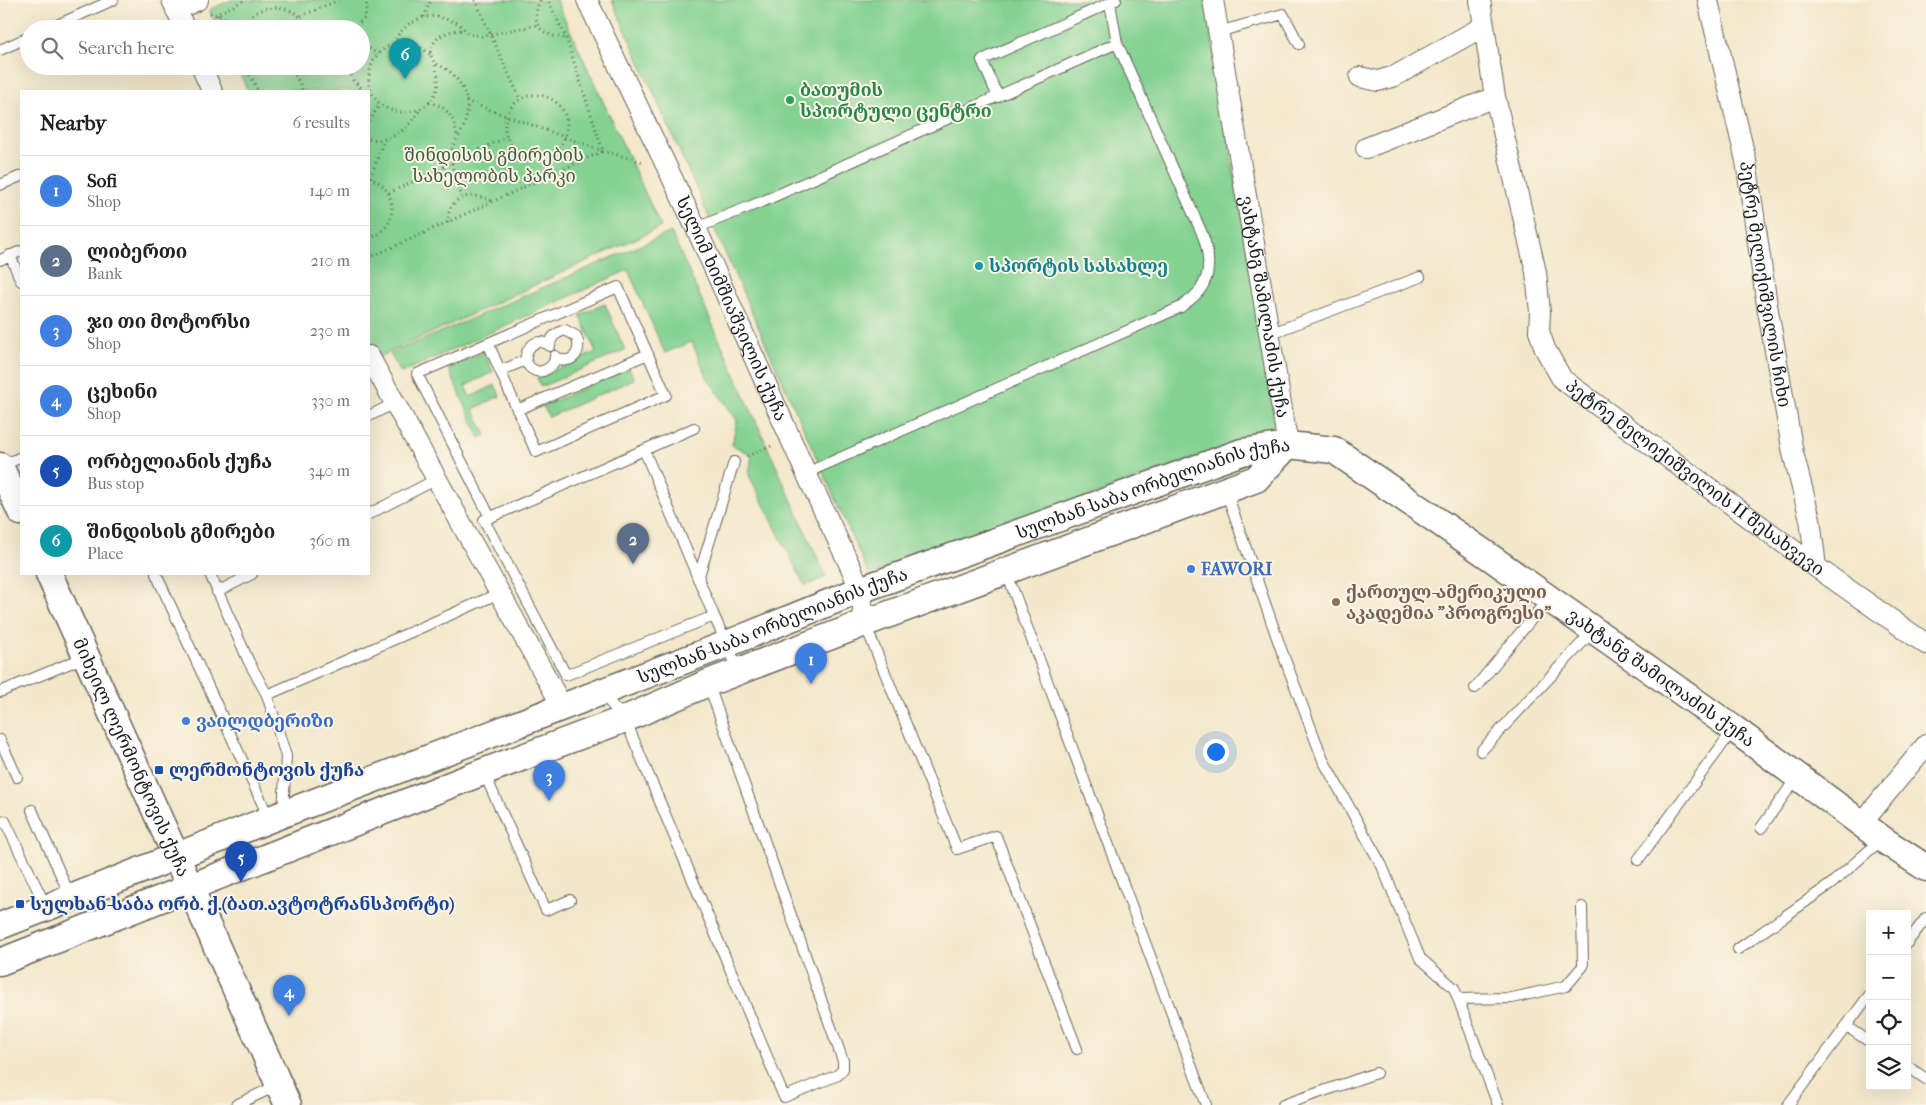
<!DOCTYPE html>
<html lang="en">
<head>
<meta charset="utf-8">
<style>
  :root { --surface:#fff; --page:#f6f6f6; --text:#202124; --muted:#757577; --line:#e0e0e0; --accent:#0b8043 }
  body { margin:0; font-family:"IM FELL French Canon","Noto Serif Georgian",serif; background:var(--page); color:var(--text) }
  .controls { position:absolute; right:15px; bottom:15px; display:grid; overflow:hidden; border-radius:0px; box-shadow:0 5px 20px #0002 }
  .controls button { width:45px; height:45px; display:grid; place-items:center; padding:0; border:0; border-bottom:1px solid var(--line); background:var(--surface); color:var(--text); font:25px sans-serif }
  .you { position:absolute; left:1215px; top:751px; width:18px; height:18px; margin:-12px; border:4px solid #fff; border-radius:50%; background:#1a73e8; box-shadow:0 0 0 8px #1a73e833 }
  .badge { display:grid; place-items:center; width:32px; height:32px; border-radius:50%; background:var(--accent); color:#fff; font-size:16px; font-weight:700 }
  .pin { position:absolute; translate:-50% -41px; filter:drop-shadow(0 1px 2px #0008) }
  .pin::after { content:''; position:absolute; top:26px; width:18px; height:15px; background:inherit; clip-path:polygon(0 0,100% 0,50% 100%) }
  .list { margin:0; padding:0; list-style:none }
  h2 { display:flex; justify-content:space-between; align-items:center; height:65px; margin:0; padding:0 20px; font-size:21px }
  h2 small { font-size:16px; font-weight:400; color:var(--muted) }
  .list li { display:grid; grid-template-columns:32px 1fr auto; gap:15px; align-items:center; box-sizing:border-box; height:70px; padding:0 20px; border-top:1px solid var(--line) }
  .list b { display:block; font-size:19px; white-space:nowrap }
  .list p { margin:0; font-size:16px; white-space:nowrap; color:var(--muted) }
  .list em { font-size:16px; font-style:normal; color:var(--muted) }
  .icon { flex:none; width:28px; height:28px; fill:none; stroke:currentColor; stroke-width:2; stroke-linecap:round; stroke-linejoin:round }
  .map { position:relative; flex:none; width:1926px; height:1105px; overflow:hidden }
  .search { position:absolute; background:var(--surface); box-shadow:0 5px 20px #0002; left:20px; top:20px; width:350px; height:55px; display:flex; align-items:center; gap:12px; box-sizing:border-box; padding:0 18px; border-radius:28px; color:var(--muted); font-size:19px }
  .panel { position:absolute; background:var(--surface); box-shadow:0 5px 20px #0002; left:20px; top:90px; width:350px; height:485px; border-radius:0px }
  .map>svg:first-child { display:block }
</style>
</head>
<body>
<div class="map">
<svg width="1926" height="1105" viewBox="0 0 1926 1105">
  <rect width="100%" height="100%" fill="#fcf5e5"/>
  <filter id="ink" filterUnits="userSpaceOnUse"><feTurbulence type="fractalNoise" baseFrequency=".02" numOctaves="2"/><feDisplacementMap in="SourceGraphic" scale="10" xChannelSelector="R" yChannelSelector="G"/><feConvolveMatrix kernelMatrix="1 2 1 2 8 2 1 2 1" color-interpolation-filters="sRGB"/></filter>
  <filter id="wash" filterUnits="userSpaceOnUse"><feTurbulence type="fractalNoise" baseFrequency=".0096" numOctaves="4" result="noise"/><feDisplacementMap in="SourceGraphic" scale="20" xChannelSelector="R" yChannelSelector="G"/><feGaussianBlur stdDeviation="1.12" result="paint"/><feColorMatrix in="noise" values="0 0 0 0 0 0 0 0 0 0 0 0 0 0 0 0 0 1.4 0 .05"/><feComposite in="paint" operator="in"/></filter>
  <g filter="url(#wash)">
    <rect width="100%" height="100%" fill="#f3e7cb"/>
    <!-- green -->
    <path fill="#83d292" stroke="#507757" d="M 231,0 L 556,0 L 661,227 L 377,358 L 369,340 L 369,91 L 248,91 L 236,66 L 361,66 L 361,29 L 218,29 L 209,10 Z
      M 612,0 L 1205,0 L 1276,419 L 1268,432 L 869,575 Z
      M 671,232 L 826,577 L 805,586 L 749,475 L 752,455 L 732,445 L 737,420 L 708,379 L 692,342 L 665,353 L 628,270 L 401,373 L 390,354 Z
      M 605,304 L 625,350 L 541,387 L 537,378 L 596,352 L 580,315 Z
      M 484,352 L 493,372 L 465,386 L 470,397 L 495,385 L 500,396 L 473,409 L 486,435 L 480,438 L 448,368 Z
      M 629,368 L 634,379 L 549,417 L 543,406 Z"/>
  </g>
  <g filter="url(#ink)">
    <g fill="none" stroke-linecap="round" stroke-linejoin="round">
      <!-- service casing -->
      <g stroke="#676359" stroke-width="12">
        <path id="service" d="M 1110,3 L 1117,43
          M 48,29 L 113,0
          M 1218,32 L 1283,14 L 1299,44
          M 0,50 L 29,37
          M 998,97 L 982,60 L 1116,0
          M 0,185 L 21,176
          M 696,228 L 766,200 L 1117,43 L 1201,231 C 1209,250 1213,274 1199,291 C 1195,297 1187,302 1181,307 L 806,473
          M 10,255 L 21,281
          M 0,260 L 21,251
          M 565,330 L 576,336 C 584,352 570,368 555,356 C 555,361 553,366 547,369 C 544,371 540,372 536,371 C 514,363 532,331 550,346 C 550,337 556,333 565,330 Z
          M 1269,334 L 1420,277
          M 488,343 L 536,452 L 666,395 L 618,287 L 417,374 L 490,517
          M 500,371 L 526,360
          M 517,410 L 648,354
          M 369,416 L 395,403
          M 694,428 L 484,520 L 566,675 L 714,616
          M 644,450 L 714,616 L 739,671
          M 2,466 L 21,457
          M 1226,491 L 1281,649 L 1323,760 L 1382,866 L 1420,958 L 1454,988 L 1498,1105
          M 369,514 L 437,479
          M 1006,571 L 1206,1105
          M 156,574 L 269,818
          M 210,574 L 249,662 L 267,695 L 500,593
          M 698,579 L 734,462
          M 217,592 L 252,574
          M 865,624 L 957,849 L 996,836 L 1077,1049
          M 1475,688 L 1548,599
          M 0,692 L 85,657
          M 602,694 L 625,719 L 784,1097 L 838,1075 L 843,1069 L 843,1061 L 708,683
          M 267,695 L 286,756 L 283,813
          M 0,740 L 17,777
          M 1481,751 L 1593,631
          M 484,773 L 546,910 L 570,900
          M 32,810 L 71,898
          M 0,823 L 5,821 L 46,907
          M 1761,828 L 1797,777
          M 1638,860 L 1733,730
          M 1907,943 L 1926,918
          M 1738,949 L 1831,884 L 1881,840
          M 1459,999 L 1512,998 L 1566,986 L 1583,966 L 1582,907
          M 1846,1026 L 1870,1042
          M 1907,1066 L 1926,1079
          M 236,1105 L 278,1085
          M 1283,1105 L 1376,1073
          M 1788,1105 L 1870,994"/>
      </g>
      <!-- minor casing -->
      <g stroke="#676359" stroke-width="22">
        <g id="minor">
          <path d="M 172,0 L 185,29"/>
          <path id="s1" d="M 587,0 L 696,228 L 806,473 L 852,570 L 860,590 L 865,623"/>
          <path id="s2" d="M 1213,0 L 1288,445"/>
          <path id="s3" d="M 1480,0 L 1495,97 L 1536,272 L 1540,312 L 1539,331 L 1545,349 L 1562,379 L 1816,567 L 1926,644"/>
          <path id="s4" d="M 1708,1 L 1746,161 L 1767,305 L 1793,453 L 1810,519 L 1816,567"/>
          <path d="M 176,10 L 198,0"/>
          <path d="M 201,66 L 212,91"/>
          <path d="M 1360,77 L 1378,81 L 1395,76 L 1484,26"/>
          <path d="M 1366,148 L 1495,97"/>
          <path d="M 369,356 L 563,708"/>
          <path d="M 1862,823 L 1926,745"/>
        </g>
      </g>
      <!-- tertiary casing -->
      <g stroke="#676359" stroke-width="29">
        <g id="tertiary">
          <path d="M 0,466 L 21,512"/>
          <path id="s5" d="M 49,574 L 288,1105"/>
          <path id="s6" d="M 0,926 L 283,814 L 727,644 L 860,590 L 1242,452 L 1288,445 L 1334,450 L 1490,557 L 1734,729 L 1882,839 L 1926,868"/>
          <path d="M 0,962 L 483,772 L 625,719 L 708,683 L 865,623 L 1256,479 L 1288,445"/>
        </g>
      </g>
      <!-- path -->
      <path stroke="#676359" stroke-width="3" stroke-dasharray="1 4" stroke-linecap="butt" d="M 475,0 L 520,99
        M 540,0 C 529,25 542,36 566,38
        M 210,13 L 262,29
        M 301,16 L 339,0
        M 424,17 L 431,0
        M 225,29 L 217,14 L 245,0
        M 246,29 C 250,0 299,0 306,29
        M 352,29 L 365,18 L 367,0
        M 361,43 L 378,54
        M 394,44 L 399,33 L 409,24 L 424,17 L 436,16 L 458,23 L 469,34 L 482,36 L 537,25
        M 430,54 C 381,16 345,88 388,109 C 394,111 400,113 407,112 C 439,109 445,79 430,54 C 432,37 447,30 463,30
        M 437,64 C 462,75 474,102 463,128 C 459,138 451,144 451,156 C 452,170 457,184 462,197
        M 245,66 L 258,91
        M 291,66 L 303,91
        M 347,66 L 353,80 L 364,91
        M505 126a31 31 0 1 1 62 0a31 31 0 1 1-62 0Z
        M 466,101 L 603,151 L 643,162
        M 429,102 C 447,106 454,118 457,135
        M 369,121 L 380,104
        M 369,139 C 393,144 409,127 421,108
        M 369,178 C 399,187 400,229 369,238
        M 369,182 L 384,140
        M 389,193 L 507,137
        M 448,223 C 447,194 473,191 494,202
        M 369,258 L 603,151 L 566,38 L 548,0
        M 747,456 L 774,445"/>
      <!-- service -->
      <use href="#service" stroke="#fff" stroke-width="10"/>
      <!-- minor -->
      <use href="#minor" stroke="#fff" stroke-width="20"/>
      <!-- tertiary -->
      <use href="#tertiary" stroke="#fff" stroke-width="26"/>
    </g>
  </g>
  <!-- markers -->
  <circle fill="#2e9e5b" stroke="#fcf5e5" stroke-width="2" cx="790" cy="100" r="5"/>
  <circle fill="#0f9aa8" stroke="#fcf5e5" stroke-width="2" cx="979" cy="266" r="5"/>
  <g fill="#3f7fe0" stroke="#fcf5e5" stroke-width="2">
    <circle cx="1191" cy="569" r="5"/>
    <circle cx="186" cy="721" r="5"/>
  </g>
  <circle fill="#8d6e63" stroke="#fcf5e5" stroke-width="2" cx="1336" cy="602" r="5"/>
  <g fill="#1a4fb4" stroke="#fcf5e5" stroke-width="2">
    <rect x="154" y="765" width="10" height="10" rx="2.5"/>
    <rect x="15" y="899" width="10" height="10" rx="2.5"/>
  </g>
  <g text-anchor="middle" stroke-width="4" stroke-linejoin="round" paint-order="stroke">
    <!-- leisure labels -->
    <g font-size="18" font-weight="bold" fill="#27864d" stroke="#fcf5e5" text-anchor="start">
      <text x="800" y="96">ბათუმის<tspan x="800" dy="21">სპორტული ცენტრი</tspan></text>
    </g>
    <!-- park labels -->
    <g font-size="18" fill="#405c45" stroke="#fcf5e5">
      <text x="494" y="161">შინდისის გმირების<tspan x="494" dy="21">სახელობის პარკი</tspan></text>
    </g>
    <!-- culture labels -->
    <g font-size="18" font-weight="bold" fill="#0d838f" stroke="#fcf5e5" text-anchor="start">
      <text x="989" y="272">სპორტის სასახლე</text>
    </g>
    <!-- street labels -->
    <g font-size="18" fill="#1c1c1c" stroke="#fcf5e5">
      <text dy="6" stroke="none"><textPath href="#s4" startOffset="289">პეტრე მელიქიშვილის ჩიხი</textPath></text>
      <text dy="6" stroke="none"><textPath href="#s2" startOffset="311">ვახტანგ შამილაძის ქუჩა</textPath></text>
      <text dy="6" stroke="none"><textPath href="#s1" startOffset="341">სელიმ ხიმშიაშვილის ქუჩა</textPath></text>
      <text dy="6" stroke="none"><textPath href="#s3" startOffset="556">პეტრე მელიქიშვილის II შესახვევი</textPath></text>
      <text dy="6" stroke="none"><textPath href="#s6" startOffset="1234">სულხან-საბა ორბელიანის ქუჩა</textPath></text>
      <text dy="6" stroke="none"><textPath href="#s6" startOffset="829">სულხან-საბა ორბელიანის ქუჩა</textPath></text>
      <text dy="6" stroke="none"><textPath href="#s6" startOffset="1821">ვახტანგ შამილაძის ქუჩა</textPath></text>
      <text dy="6" stroke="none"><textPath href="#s5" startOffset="201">მიხეილ ლერმონტოვის ქუჩა</textPath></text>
    </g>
    <!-- shop labels -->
    <g font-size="18" font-weight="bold" fill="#366cbe" stroke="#fcf5e5" text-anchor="start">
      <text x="1201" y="575">FAWORI</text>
      <text x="196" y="727">ვაილდბერიზი</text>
    </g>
    <!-- education labels -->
    <g font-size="18" font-weight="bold" fill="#785e54" stroke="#fcf5e5" text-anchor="start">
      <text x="1346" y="598">ქართულ-ამერიკული<tspan x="1346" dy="21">აკადემია "პროგრესი"</tspan></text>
    </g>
    <!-- transit labels -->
    <g font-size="18" font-weight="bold" fill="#164399" stroke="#fcf5e5" text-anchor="start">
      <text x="169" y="776">ლერმონტოვის ქუჩა</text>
      <text x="30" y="910">სულხან-საბა ორბ. ქ.(ბათ.ავტოტრანსპორტი)</text>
    </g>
  </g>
</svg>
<div class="controls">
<button>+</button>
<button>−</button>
<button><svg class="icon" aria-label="locate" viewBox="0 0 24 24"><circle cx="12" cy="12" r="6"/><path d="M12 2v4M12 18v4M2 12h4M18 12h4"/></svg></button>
<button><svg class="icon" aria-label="layers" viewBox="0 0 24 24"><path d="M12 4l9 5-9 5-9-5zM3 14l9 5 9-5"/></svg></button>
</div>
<div class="you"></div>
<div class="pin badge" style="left:811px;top:684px;background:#3f7fe0">1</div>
<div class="pin badge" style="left:633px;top:564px;background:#5c6f8a">2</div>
<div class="pin badge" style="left:549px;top:801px;background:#3f7fe0">3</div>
<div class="pin badge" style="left:289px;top:1016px;background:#3f7fe0">4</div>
<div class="pin badge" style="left:241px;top:882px;background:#1a4fb4">5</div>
<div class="pin badge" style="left:405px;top:79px;background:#0f9aa8">6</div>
<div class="search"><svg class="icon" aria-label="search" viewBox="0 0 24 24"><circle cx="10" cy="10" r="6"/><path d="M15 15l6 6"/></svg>Search here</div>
<section class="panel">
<h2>Nearby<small>6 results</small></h2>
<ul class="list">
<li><span class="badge" style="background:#3f7fe0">1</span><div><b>Sofi</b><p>Shop</p></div><em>140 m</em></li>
<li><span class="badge" style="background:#5c6f8a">2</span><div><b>ლიბერთი</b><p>Bank</p></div><em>210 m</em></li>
<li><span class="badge" style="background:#3f7fe0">3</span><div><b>ჯი თი მოტორსი</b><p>Shop</p></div><em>230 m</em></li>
<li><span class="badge" style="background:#3f7fe0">4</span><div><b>ცეხინი</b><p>Shop</p></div><em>330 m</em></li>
<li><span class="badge" style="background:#1a4fb4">5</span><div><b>ორბელიანის ქუჩა</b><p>Bus stop</p></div><em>340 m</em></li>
<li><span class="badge" style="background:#0f9aa8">6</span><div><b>შინდისის გმირები</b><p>Place</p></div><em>360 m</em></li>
</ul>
</section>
</div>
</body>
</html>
